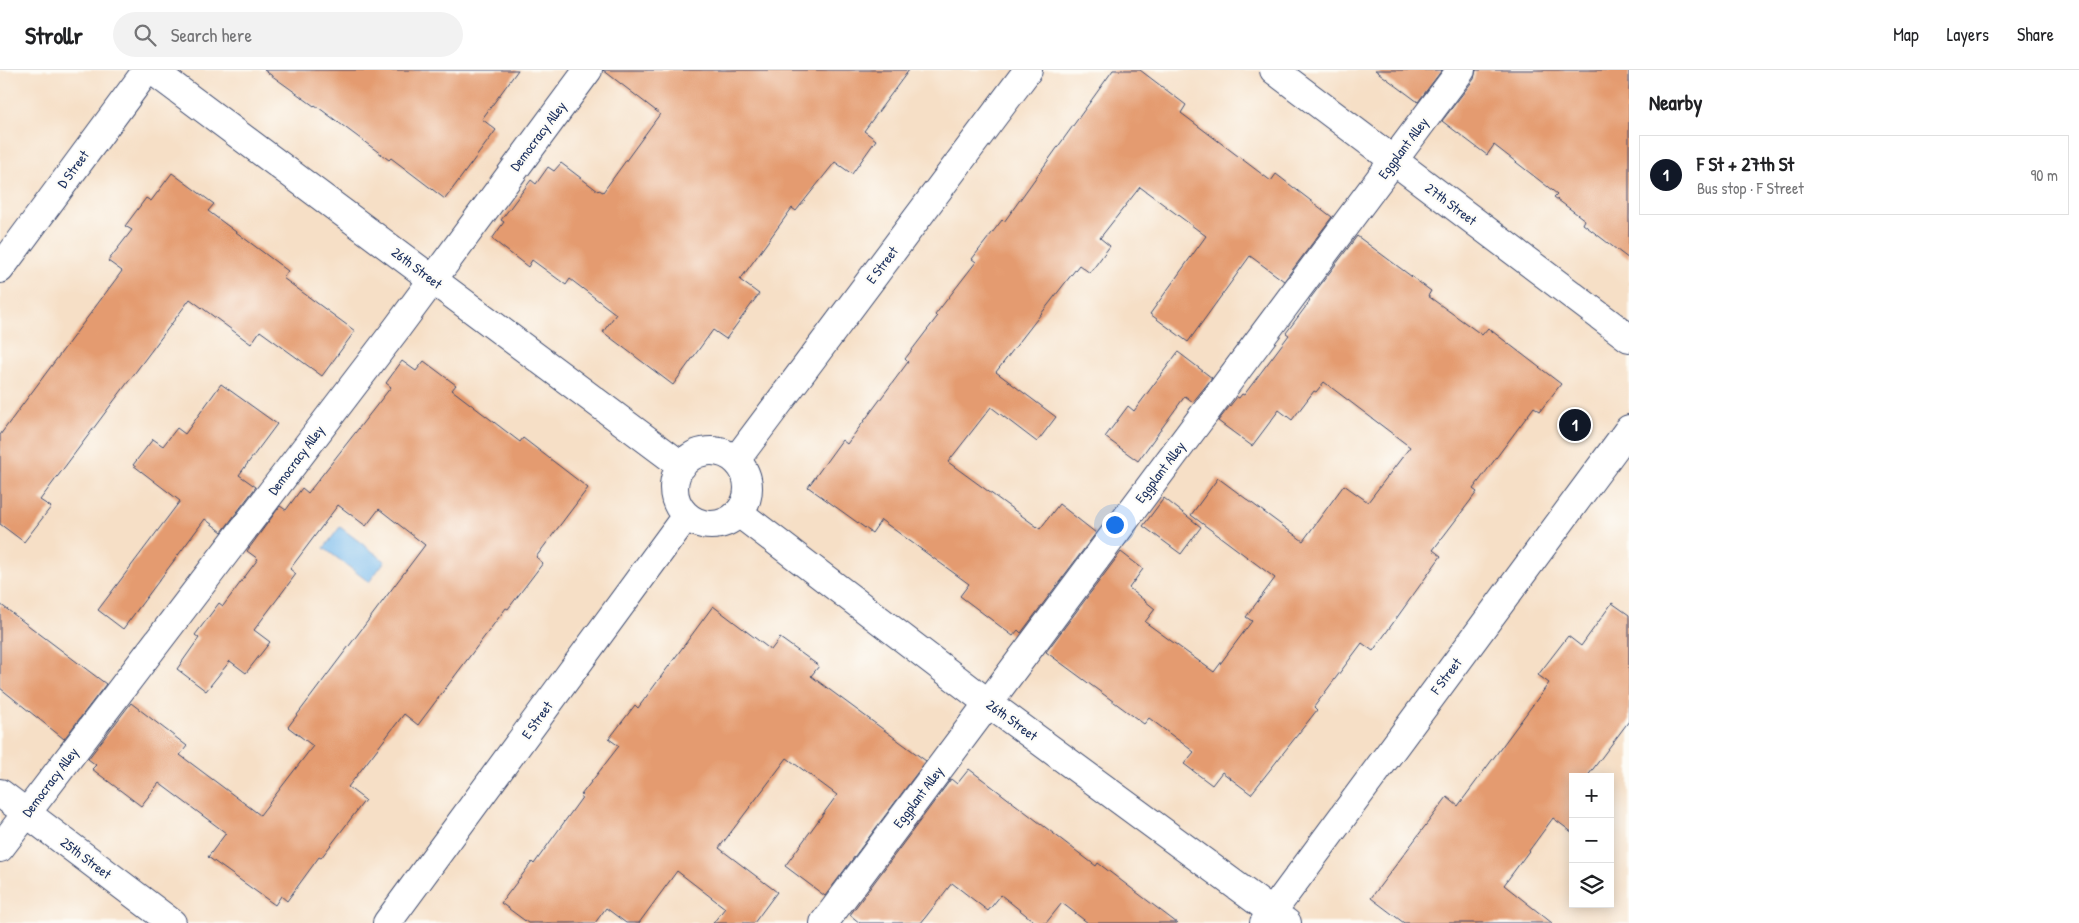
<!DOCTYPE html>
<html lang="en">
<head>
<meta charset="utf-8">
<style>
  :root { --surface:#fff; --page:#f2f2f2; --text:#202124; --muted:#757577; --line:#e0e0e0; --accent:#111827 }
  body { margin:0; font-family:"Patrick Hand",sans-serif; background:var(--page); color:var(--text) }
  .controls { position:absolute; right:15px; bottom:15px; display:grid; overflow:hidden; border-radius:0px; box-shadow:0 2px 12px #0003 }
  .controls button { width:45px; height:45px; display:grid; place-items:center; padding:0; border:0; border-bottom:1px solid var(--line); background:var(--surface); color:var(--text); font:25px sans-serif }
  .you { position:absolute; left:1114px; top:454px; width:18px; height:18px; margin:-12px; border:4px solid #fff; border-radius:50%; background:#1a73e8; box-shadow:0 0 0 8px #1a73e833 }
  .badge { display:grid; place-items:center; width:32px; height:32px; border-radius:50%; background:var(--accent); color:#fff; font-size:16px; font-weight:700 }
  .pin { position:absolute; translate:-50% -50%; border:2px solid #fff; box-shadow:0 1px 5px #0006 }
  .list { margin:0; padding:0; list-style:none }
  h2 { display:flex; justify-content:space-between; align-items:center; height:65px; margin:0; padding:0 20px; font-size:21px }
  h2 small { font-size:16px; font-weight:400; color:var(--muted) }
  .list li { display:grid; grid-template-columns:32px 1fr auto; gap:15px; align-items:center; box-sizing:border-box; height:80px; margin:0 10px 10px; padding:0 10px; border:1px solid var(--line); border-radius:0px }
  .list b { display:block; font-size:19px; white-space:nowrap }
  .list p { margin:0; font-size:16px; white-space:nowrap; color:var(--muted) }
  .list em { font-size:16px; font-style:normal; color:var(--muted) }
  .icon { flex:none; width:28px; height:28px; fill:none; stroke:currentColor; stroke-width:2; stroke-linecap:round; stroke-linejoin:round }
  .map { position:relative; flex:none; width:1629px; height:853px; overflow:hidden }
  header { display:flex; align-items:center; gap:30px; box-sizing:border-box; height:70px; padding:0 25px; background:var(--surface); border-bottom:1px solid var(--line) }
  header strong { font-size:24px }
  nav { display:flex; gap:28px; margin-inline-start:auto; font-size:18px }
  .search { width:350px; height:45px; background:var(--page); display:flex; align-items:center; gap:12px; box-sizing:border-box; padding:0 18px; border-radius:28px; color:var(--muted); font-size:19px }
  main { display:flex }
  aside { flex:1; background:var(--surface) }
  .map>svg:first-child { display:block }
</style>
</head>
<body>
<header>
<strong>Strollr</strong>
<div class="search"><svg class="icon" aria-label="search" viewBox="0 0 24 24"><circle cx="10" cy="10" r="6"/><path d="M15 15l6 6"/></svg>Search here</div>
<nav><a>Map</a><a>Layers</a><a>Share</a></nav>
</header>
<main>
<div class="map">
<svg width="1629" height="853" viewBox="0 0 1629 853">
  <rect width="100%" height="100%" fill="#fdfcf7"/>
  <filter id="ink" filterUnits="userSpaceOnUse"><feTurbulence type="fractalNoise" baseFrequency=".02" numOctaves="2"/><feDisplacementMap in="SourceGraphic" scale="10" xChannelSelector="R" yChannelSelector="G"/><feConvolveMatrix kernelMatrix="1 2 1 2 8 2 1 2 1" color-interpolation-filters="sRGB"/></filter>
  <filter id="wash" filterUnits="userSpaceOnUse"><feTurbulence type="fractalNoise" baseFrequency=".0096" numOctaves="4" result="noise"/><feDisplacementMap in="SourceGraphic" scale="20" xChannelSelector="R" yChannelSelector="G"/><feGaussianBlur stdDeviation="1.12" result="paint"/><feColorMatrix in="noise" values="0 0 0 0 0 0 0 0 0 0 0 0 0 0 0 0 0 1.4 0 .05"/><feComposite in="paint" operator="in"/></filter>
  <g filter="url(#wash)">
    <rect width="100%" height="100%" fill="#f6dfc6"/>
    <!-- water -->
    <path fill="#77baec" stroke="#4974a5" d="M 340,457 L 385,491 L 369,512 L 324,478 Z"/>
    <g id="blocks">
      <!-- building -->
      <path fill="#e49b6f" d="M 264,0 L 518,0 L 482,49 L 496,60 L 445,129 L 391,88 L 389,90 L 315,35 L 314,36 Z
        M 603,0 L 909,0 L 864,61 L 876,70 L 852,104 L 835,92 L 796,141 L 792,138 L 740,210 L 759,224 L 726,269 L 713,260 L 673,315 L 603,262 L 616,244 L 570,209 L 566,215 L 532,190 L 528,197 L 492,169 L 504,152 L 501,150 L 531,110 L 536,114 L 548,97 L 554,101 L 561,93 L 598,121 L 599,120 L 603,122 L 660,44 Z
        M 1113,0 L 1140,0 L 1186,35 L 1181,43 L 1271,111 L 1276,104 L 1332,147 L 1284,211 L 1250,186 L 1188,272 L 1150,244 L 1206,166 L 1140,117 L 1100,168 L 1110,176 L 1090,203 L 1079,195 L 996,302 L 1056,347 L 1037,372 L 991,337 L 948,392 L 1040,459 L 1059,434 L 1096,463 L 1021,563 L 1018,560 L 1013,566 L 960,526 L 969,514 L 881,450 L 872,463 L 808,417 L 842,370 L 847,374 L 908,292 L 905,289 L 937,247 L 935,245 L 976,192 L 972,189 L 1002,150 L 1004,152 Z
        M 1375,0 L 1442,0 L 1418,32 Z
        M 1476,0 L 1629,0 L 1629,189 L 1583,154 L 1585,150 L 1554,127 L 1557,124 L 1494,75 L 1487,85 L 1442,51 L 1474,9 Z
        M 172,103 L 214,134 L 208,141 L 288,201 L 283,208 L 355,261 L 322,306 L 260,261 L 251,274 L 190,229 L 40,430 L 51,437 L 24,472 L 0,454 L 0,365 L 122,201 L 108,191 L 132,160 L 125,156 L 146,128 L 151,131 Z
        M 1357,166 L 1431,221 L 1428,226 L 1482,265 L 1488,258 L 1561,314 L 1540,341 L 1534,337 L 1473,419 L 1477,422 L 1433,480 L 1441,486 L 1373,581 L 1362,573 L 1314,637 L 1317,640 L 1251,724 L 1222,702 L 1212,715 L 1184,694 L 1194,682 L 1149,648 L 1144,654 L 1046,582 L 1121,482 L 1143,499 L 1129,518 L 1155,539 L 1145,552 L 1214,602 L 1252,551 L 1246,547 L 1275,508 L 1191,445 L 1218,408 L 1303,471 L 1344,415 L 1368,432 L 1410,377 L 1324,312 L 1316,322 L 1314,321 L 1292,350 L 1279,340 L 1252,376 L 1218,351 L 1237,327 L 1239,328 L 1242,324 L 1244,325 L 1289,265 L 1286,263 L 1310,231 L 1309,230 Z
        M 1178,282 L 1212,308 L 1193,332 L 1185,326 L 1138,391 L 1105,367 L 1128,336 L 1134,341 Z
        M 402,291 L 416,301 L 424,291 L 456,315 L 452,320 L 520,372 L 523,368 L 588,418 L 536,487 L 543,493 L 508,539 L 506,538 L 418,655 L 404,644 L 348,717 L 365,730 L 321,788 L 319,787 L 287,831 L 281,826 L 275,835 L 208,787 L 226,763 L 159,713 L 141,736 L 92,699 L 96,695 L 88,689 L 131,633 L 187,676 L 180,685 L 260,745 L 313,676 L 288,657 L 425,475 L 379,439 L 366,456 L 338,435 L 290,499 L 296,504 L 254,560 L 270,572 L 246,603 L 230,591 L 206,621 L 177,599 L 199,568 L 195,565 L 219,533 L 223,536 L 258,489 L 247,481 L 280,436 L 286,440 L 302,418 L 308,423 L 391,317 L 386,313 Z
        M 221,314 L 277,354 L 239,405 L 256,417 L 222,462 L 205,449 L 123,559 L 98,540 L 180,431 L 133,395 L 153,369 L 163,376 L 177,358 L 185,364 Z
        M 1164,428 L 1201,457 L 1181,484 L 1143,456 Z
        M 1612,533 L 1629,545 L 1629,651 L 1587,707 L 1573,707 L 1573,763 L 1553,748 L 1504,815 L 1552,853 L 1404,853 L 1371,828 L 1447,727 L 1458,736 L 1549,613 L 1538,605 L 1568,566 L 1581,576 Z
        M 0,534 L 106,614 L 64,669 L 0,618 Z
        M 713,536 L 771,580 L 780,568 L 819,596 L 811,606 L 926,691 L 825,826 L 785,796 L 837,725 L 787,688 L 719,778 L 777,822 L 754,853 L 713,853 L 725,838 L 677,801 L 639,853 L 626,853 L 606,838 L 595,853 L 528,853 L 501,833 L 532,792 L 534,794 L 583,726 L 581,725 L 619,676 L 609,669 L 635,635 L 638,638 Z
        M 969,699 L 1096,796 L 1098,793 L 1177,853 L 1088,853 L 1062,833 L 1046,853 L 1036,853 L 1001,825 L 988,841 L 952,813 L 921,853 L 860,853 L 850,845 L 951,709 L 957,714 Z"/>
    </g>
  </g>
  <g filter="url(#ink)">
    <use href="#blocks" fill-opacity="0" stroke="#3c496e" stroke-width="1"/>
    <g fill="none" stroke-linecap="round" stroke-linejoin="round">
      <!-- minor casing -->
      <g stroke="#3c496e" stroke-width="30">
        <path id="minor" d="M 152,0 L 682,396
          M 1274,0 L 1629,268
          M 0,199 L 147,0
          M674 418a37 37 0 1 1 74 0a37 37 0 1 1-74 0Z
          M 736,390 L 1028,0
          M 739,443 L 988,633 L 1287,853
          M 0,723 L 172,853
          M 0,778 L 397,258 L 588,0
          M 387,853 L 686,446
          M 824,853 L 1461,0
          M 1264,853 L 1629,359"/>
      </g>
      <!-- minor -->
      <use href="#minor" stroke="#fff" stroke-width="28"/>
    </g>
  </g>
  <g text-anchor="middle" stroke-width="4.5" stroke-linejoin="round" paint-order="stroke">
    <!-- street labels -->
    <g font-size="14" fill="#1b2f5e" stroke="#fdfcf7">
      <text transform="translate(538 66) rotate(-53)" y="5">Democracy Alley</text>
      <text transform="translate(1403 78) rotate(-53)" y="5">Eggplant Alley</text>
      <text transform="translate(73 99) rotate(-54)" y="5">D Street</text>
      <text transform="translate(1451 134) rotate(37)" y="5">27th Street</text>
      <text transform="translate(882 195) rotate(-53)" y="5">E Street</text>
      <text transform="translate(417 198) rotate(37)" y="5">26th Street</text>
      <text transform="translate(296 390) rotate(-53)" y="5">Democracy Alley</text>
      <text transform="translate(1160 402) rotate(-53)" y="5">Eggplant Alley</text>
      <text transform="translate(1446 606) rotate(-53)" y="5">F Street</text>
      <text transform="translate(537 650) rotate(-54)" y="5">E Street</text>
      <text transform="translate(1012 650) rotate(36)" y="5">26th Street</text>
      <text transform="translate(50 712) rotate(-53)" y="5">Democracy Alley</text>
      <text transform="translate(918 727) rotate(-53)" y="5">Eggplant Alley</text>
      <text transform="translate(86 788) rotate(37)" y="5">25th Street</text>
    </g>
  </g>
</svg>
<div class="controls">
<button>+</button>
<button>−</button>
<button><svg class="icon" aria-label="layers" viewBox="0 0 24 24"><path d="M12 4l9 5-9 5-9-5zM3 14l9 5 9-5"/></svg></button>
</div>
<div class="you"></div>
<div class="pin badge" style="left:1575px;top:355px">1</div>
</div>
<aside>
<h2>Nearby<small></small></h2>
<ul class="list">
<li><span class="badge">1</span><div><b>F St + 27th St</b><p>Bus stop · F Street</p></div><em>90 m</em></li>
</ul>
</aside>
</main>
</body>
</html>
